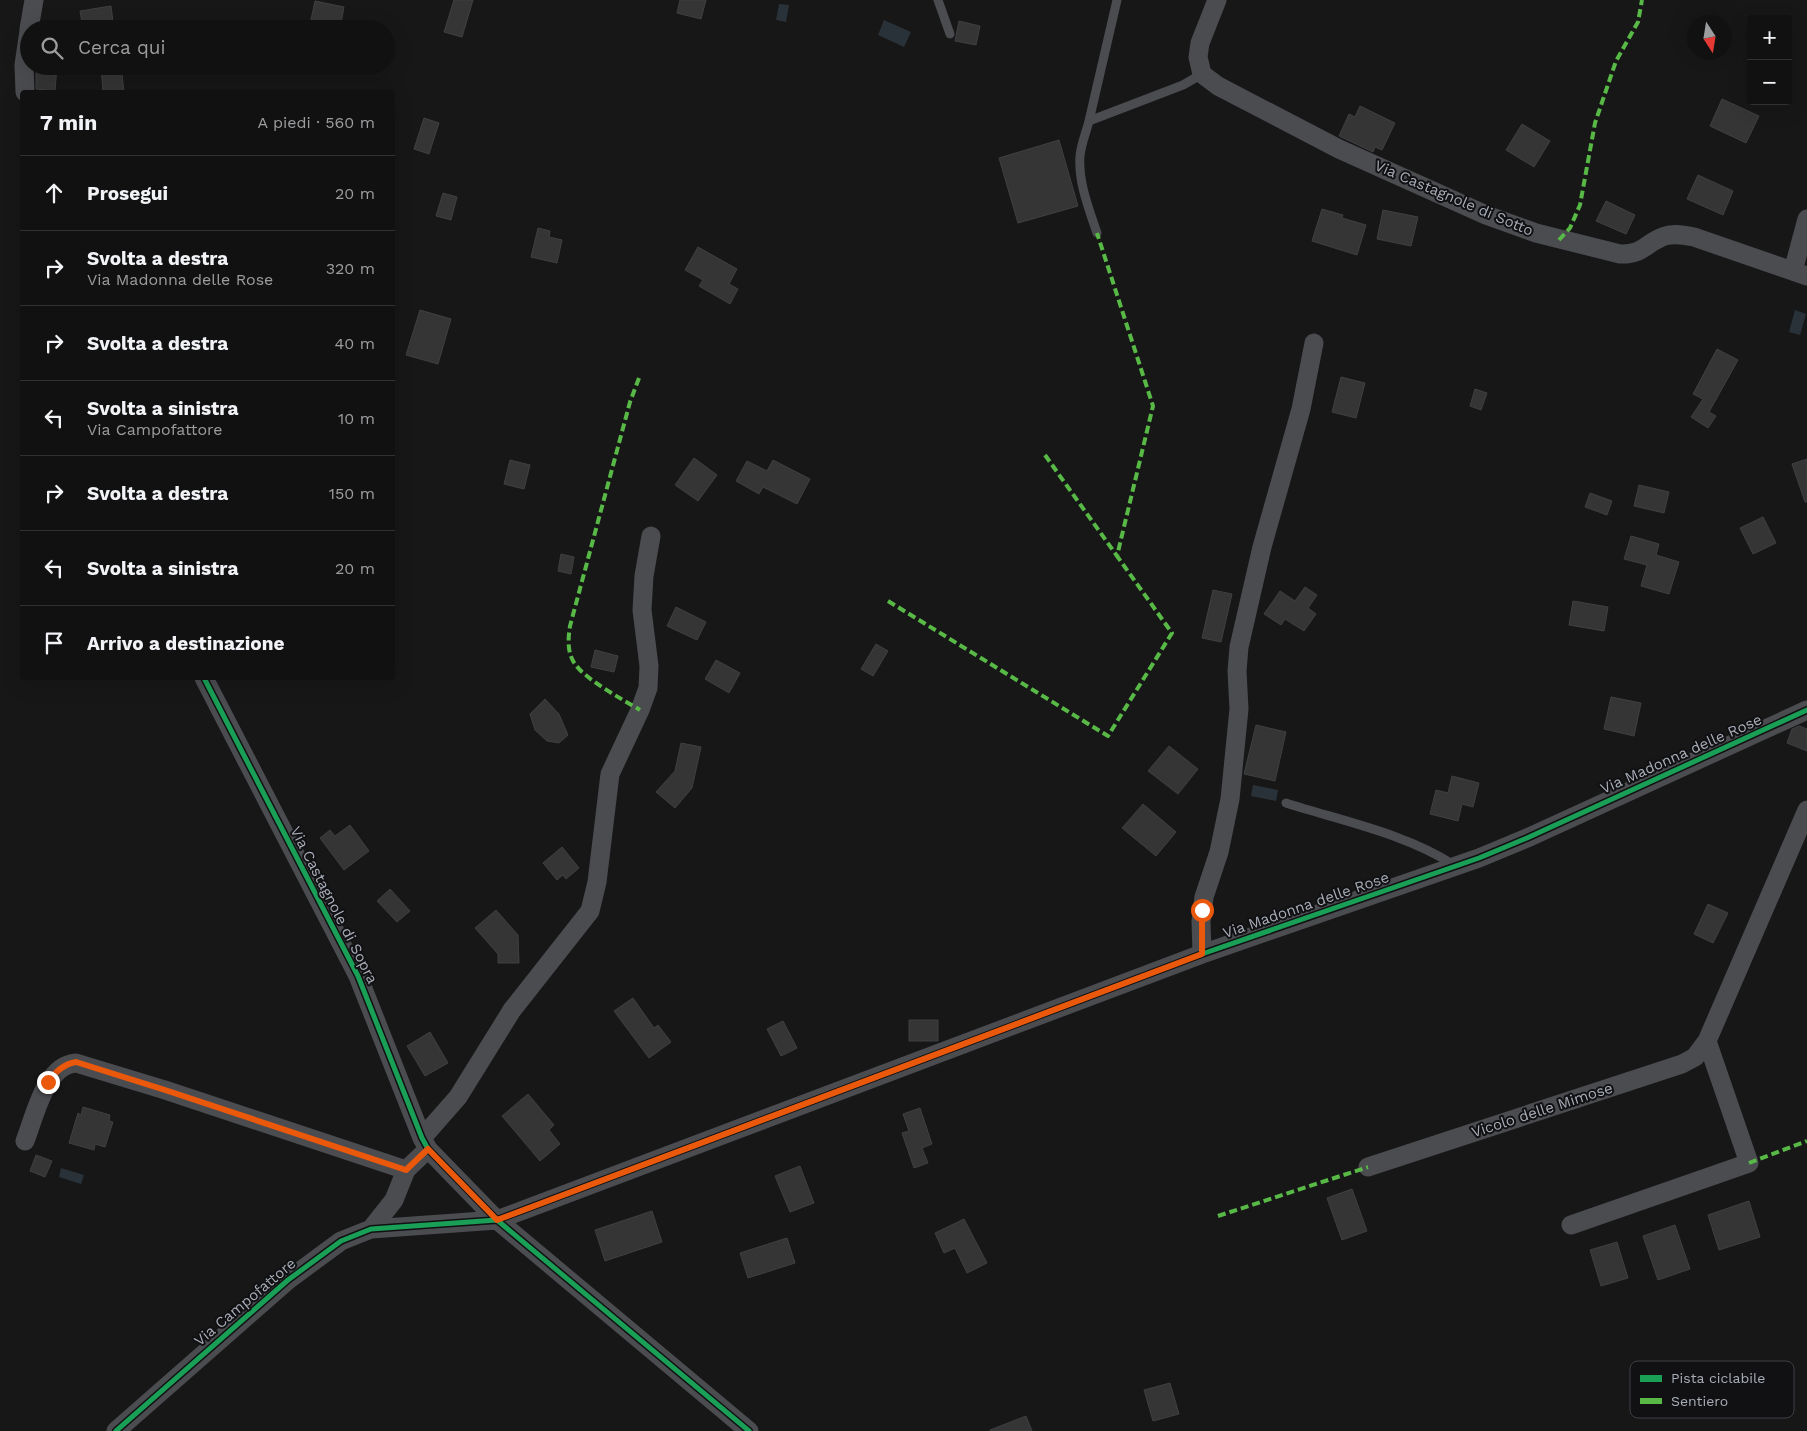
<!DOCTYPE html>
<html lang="it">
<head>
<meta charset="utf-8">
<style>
  :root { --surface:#111; --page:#1a1a1a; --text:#f1f3f6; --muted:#9c9d9f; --line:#303131 }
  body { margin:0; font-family:"Work Sans",sans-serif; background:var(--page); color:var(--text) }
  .controls { position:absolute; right:15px; top:15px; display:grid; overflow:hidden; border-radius:5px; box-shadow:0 5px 20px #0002 }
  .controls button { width:45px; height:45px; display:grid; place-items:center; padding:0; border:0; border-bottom:1px solid var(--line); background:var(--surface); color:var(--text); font:25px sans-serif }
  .compass { position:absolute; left:1687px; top:15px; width:45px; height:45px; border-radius:50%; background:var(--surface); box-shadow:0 5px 20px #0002; rotate:168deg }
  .stop { position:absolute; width:15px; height:15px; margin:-11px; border:4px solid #ea580c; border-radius:50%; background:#fff }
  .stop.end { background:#ea580c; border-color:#fff; box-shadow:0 1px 5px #0008 }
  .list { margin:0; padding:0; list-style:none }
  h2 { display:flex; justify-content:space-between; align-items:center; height:65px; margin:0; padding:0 20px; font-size:21px }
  h2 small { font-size:16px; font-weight:400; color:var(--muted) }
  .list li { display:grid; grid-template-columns:32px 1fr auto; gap:15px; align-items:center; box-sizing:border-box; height:75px; padding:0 20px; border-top:1px solid var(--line) }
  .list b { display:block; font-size:19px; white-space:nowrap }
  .list p { margin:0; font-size:16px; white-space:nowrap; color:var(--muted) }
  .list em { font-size:16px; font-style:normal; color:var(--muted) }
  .icon { flex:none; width:28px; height:28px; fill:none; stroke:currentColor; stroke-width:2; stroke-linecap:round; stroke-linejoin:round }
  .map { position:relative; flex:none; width:1807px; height:1431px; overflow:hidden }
  .search { position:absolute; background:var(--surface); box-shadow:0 5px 20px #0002; left:20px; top:20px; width:375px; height:55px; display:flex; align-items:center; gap:12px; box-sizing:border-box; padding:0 18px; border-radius:28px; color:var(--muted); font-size:19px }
  .panel { position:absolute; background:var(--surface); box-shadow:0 5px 20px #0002; left:20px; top:90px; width:375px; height:590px; border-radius:5px }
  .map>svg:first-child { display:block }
</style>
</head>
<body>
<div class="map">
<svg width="1807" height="1431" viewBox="0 0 1807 1431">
  <rect width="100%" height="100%" fill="#171717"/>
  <!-- water -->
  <path fill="#2a3239" d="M 779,4 L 789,5 L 786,22 L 776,20 Z
    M 884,20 L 911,32 L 904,47 L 878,35 Z
    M 1795,310 L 1806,314 L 1800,335 L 1789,332 Z
    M 1253,785 L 1278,790 L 1276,801 L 1251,796 Z
    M 61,1168 L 84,1175 L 81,1184 L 59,1177 Z"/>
  <!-- building -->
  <path fill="#353536" stroke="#3f4043" d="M 454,0 L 473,0 L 462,37 L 444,32 Z
    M 680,0 L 706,0 L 701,19 L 677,13 Z
    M 315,1 L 344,7 L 340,29 L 309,29 Z
    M 111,6 L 114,29 L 83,29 L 80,11 Z
    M 959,21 L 980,26 L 976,45 L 955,41 Z
    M 36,66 L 57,66 L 55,91 L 36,89 Z
    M 101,66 L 121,66 L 124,92 L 103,92 Z
    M 1722,99 L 1759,116 L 1746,143 L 1710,126 Z
    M 1360,106 L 1395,123 L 1382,150 L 1375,147 L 1373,152 L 1339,136 L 1349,114 L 1355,117 Z
    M 424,118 L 439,123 L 429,154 L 414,149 Z
    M 1522,124 L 1550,141 L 1534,167 L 1506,150 Z
    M 1059,140 L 1078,206 L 1018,223 L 999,158 Z
    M 1698,175 L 1733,191 L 1723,215 L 1687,199 Z
    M 443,193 L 457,197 L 451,220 L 436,216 Z
    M 1606,201 L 1635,215 L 1626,234 L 1596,221 Z
    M 1322,209 L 1343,215 L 1342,218 L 1366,225 L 1357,255 L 1312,241 Z
    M 1383,210 L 1418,217 L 1411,246 L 1377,239 Z
    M 538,228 L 550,231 L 549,237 L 562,240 L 557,263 L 531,257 Z
    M 698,247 L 737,269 L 729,284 L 738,289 L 730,304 L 699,286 L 703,280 L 685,270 Z
    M 420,310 L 451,319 L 438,364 L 406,355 Z
    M 1717,349 L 1738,360 L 1709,412 L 1716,416 L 1708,428 L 1691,417 L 1703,399 L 1693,394 Z
    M 1341,377 L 1365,383 L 1356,418 L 1332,412 Z
    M 1475,389 L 1487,393 L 1481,410 L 1470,406 Z
    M 694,458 L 717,475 L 698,501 L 675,485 Z
    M 1807,459 L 1807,502 L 1805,502 L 1792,464 Z
    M 510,460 L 530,465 L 524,489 L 504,484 Z
    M 773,460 L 810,479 L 797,504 L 763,487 L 759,494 L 736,481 L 747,461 L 767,471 Z
    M 1639,485 L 1669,492 L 1664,513 L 1634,506 Z
    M 1590,493 L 1612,501 L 1607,515 L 1585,507 Z
    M 1763,517 L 1776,543 L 1753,554 L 1740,528 Z
    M 1631,536 L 1659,544 L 1656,555 L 1679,562 L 1669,594 L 1641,586 L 1647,565 L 1624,559 Z
    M 561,554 L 574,557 L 571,574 L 558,571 Z
    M 1305,587 L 1317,595 L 1308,608 L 1316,614 L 1304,631 L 1285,619 L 1281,625 L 1264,614 L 1280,591 L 1295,601 Z
    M 1213,590 L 1232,594 L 1221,642 L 1202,638 Z
    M 1573,601 L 1608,607 L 1604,631 L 1569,625 Z
    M 676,607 L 706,622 L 697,640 L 667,626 Z
    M 876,644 L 888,651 L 873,676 L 861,669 Z
    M 595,650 L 618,656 L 614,672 L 591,667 Z
    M 716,660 L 740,673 L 729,693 L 705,679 Z
    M 1611,697 L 1641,703 L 1634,736 L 1604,729 Z
    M 545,699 L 559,714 L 568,735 L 559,743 L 547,741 L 535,730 L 530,714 Z
    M 1256,725 L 1286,732 L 1275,781 L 1244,774 Z
    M 1799,726 L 1807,729 L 1807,751 L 1787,743 L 1792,729 Z
    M 681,743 L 701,747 L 692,788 L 675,808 L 656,792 L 675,771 Z
    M 1169,746 L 1198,769 L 1178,794 L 1148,771 Z
    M 1452,776 L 1479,783 L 1473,807 L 1462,804 L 1458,821 L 1430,814 L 1436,790 L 1448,793 Z
    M 1143,804 L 1176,832 L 1156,856 L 1122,828 Z
    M 350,825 L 369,851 L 344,870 L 320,838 L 330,830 L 335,836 Z
    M 562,847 L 579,868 L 566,879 L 563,875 L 557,880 L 543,863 Z
    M 390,889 L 410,911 L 397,922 L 377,901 Z
    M 1708,904 L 1728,913 L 1713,943 L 1694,934 Z
    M 496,910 L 518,935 L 519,963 L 498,963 L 498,954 L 475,928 Z
    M 633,998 L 654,1028 L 658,1025 L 671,1042 L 649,1058 L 614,1011 Z
    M 909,1020 L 938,1020 L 938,1041 L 909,1041 Z
    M 783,1021 L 797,1048 L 781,1056 L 767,1029 Z
    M 430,1032 L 448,1063 L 425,1076 L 407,1046 Z
    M 528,1094 L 554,1125 L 549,1130 L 560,1144 L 540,1161 L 502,1116 Z
    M 83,1107 L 110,1115 L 109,1121 L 113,1122 L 105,1147 L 95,1144 L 94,1150 L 69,1143 L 78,1113 L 81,1115 Z
    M 920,1108 L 932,1144 L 922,1148 L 928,1163 L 914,1168 L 902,1133 L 909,1131 L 903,1114 Z
    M 36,1155 L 52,1161 L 45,1177 L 30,1171 Z
    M 800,1166 L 814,1203 L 790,1212 L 775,1176 Z
    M 1352,1189 L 1367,1231 L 1342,1240 L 1327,1198 Z
    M 1749,1201 L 1760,1237 L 1719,1250 L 1708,1215 Z
    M 652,1211 L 662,1242 L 605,1261 L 595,1230 Z
    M 964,1219 L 987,1263 L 967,1273 L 955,1248 L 944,1253 L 935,1233 Z
    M 1675,1225 L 1690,1269 L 1658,1280 L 1643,1236 Z
    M 787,1238 L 795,1263 L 748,1278 L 740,1253 Z
    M 1617,1242 L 1628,1278 L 1601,1286 L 1590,1250 Z
    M 1170,1383 L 1179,1414 L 1153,1421 L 1144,1390 Z
    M 1026,1416 L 1032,1431 L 990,1431 L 990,1430 Z"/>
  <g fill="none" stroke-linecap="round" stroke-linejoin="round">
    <!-- lane -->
    <path stroke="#4b4c50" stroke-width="9" d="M 938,0 L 950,34
      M 1117,0 L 1089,121 L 1183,85 L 1202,74
      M 1089,121 C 1086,133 1081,144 1080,156 C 1078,182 1089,209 1097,233
      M 1286,803 C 1342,821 1404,833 1454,865"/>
    <!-- street -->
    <path stroke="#4b4c50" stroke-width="19" d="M 1217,0 L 1200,43 L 1198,57 L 1202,74 L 1218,86 L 1339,149 L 1486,215 L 1536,233 L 1620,254 C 1644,255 1646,242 1665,236 C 1674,233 1684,235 1694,237 L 1807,276
      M 29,29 L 34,0
      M 25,92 L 24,65 L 29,31
      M 1793,271 L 1807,219
      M 204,678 L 358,976 L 422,1138 L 428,1149 L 497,1220 L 749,1431
      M 1202,954 L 1201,921 L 1204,897 L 1219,852 L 1230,799 L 1239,709 L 1237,671 L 1239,647 L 1262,547 L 1301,409 L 1314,343
      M 422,1138 L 458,1097 L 512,1010 L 590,911 L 597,882 L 610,774 L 640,710 L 648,688 L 649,666 L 642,610 L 644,576 L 651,536
      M 25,1141 C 35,1116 45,1065 76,1063 L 165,1090 L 406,1170
      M 1368,1167 L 1682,1064 L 1695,1057 L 1707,1041 L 1807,810
      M 1571,1225 L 1749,1163 L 1707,1041
      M 371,1229 L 394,1200 L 406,1170 L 428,1149
      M 116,1431 L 288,1280 L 341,1241 L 371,1229 L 497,1220 L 1202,954 L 1479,858 L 1527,838 L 1807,710"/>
    <!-- quiet -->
    <path stroke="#58b947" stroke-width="4" stroke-dasharray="8 4" stroke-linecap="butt" d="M 1559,240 L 1570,228 L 1580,205 L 1595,123 L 1616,61 L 1638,22 L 1642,0
      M 639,378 L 630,402 L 570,626 C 568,639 567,653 575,664 C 586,680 622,699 640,710
      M 1045,455 L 1117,556
      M 888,601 L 1108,736 L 1172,633 L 1117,556 L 1153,406 L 1097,233
      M 1749,1163 L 1807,1141
      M 1218,1216 L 1368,1167"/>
    <!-- cycleway casing -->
    <g stroke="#111113" stroke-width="8">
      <path id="cycleway" d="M 204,678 L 358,976 L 422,1138 L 428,1149 L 497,1220 L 749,1431
        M 116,1431 L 288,1280 L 341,1241 L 371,1229 L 497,1220 L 1202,954 L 1479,858 L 1527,838 L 1807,710"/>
    </g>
    <!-- cycleway -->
    <use href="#cycleway" stroke="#1a9f57" stroke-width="5"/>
  </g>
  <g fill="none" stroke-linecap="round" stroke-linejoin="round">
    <!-- route -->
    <path stroke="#ea580c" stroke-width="6" d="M 48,1082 C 55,1072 63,1064 76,1062 L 165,1090 L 406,1170 L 428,1149 L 497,1220 L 1202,954 L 1202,910"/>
  </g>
  <g text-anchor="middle" stroke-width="4" stroke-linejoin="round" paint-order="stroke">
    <!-- street labels -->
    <g font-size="15" fill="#a8adb8" stroke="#111113">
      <text transform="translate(1454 198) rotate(23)" y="5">Via Castagnole di Sotto</text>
      <text transform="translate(1681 754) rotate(-24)" y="5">Via Madonna delle Rose</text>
      <text transform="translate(334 905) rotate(63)" y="5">Via Castagnole di Sopra</text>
      <text transform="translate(1306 905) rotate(-19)" y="5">Via Madonna delle Rose</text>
      <text transform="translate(1542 1110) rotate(-18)" y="5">Vicolo delle Mimose</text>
      <text transform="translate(245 1302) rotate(-40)" y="5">Via Campofattore</text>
    </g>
  </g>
  <!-- legend -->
  <rect x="1630" y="1361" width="164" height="57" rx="8" fill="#111113" stroke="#3e4045" stroke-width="1"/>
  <rect x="1640" y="1375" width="22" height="7" fill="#1a9f57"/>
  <rect x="1640" y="1398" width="22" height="6" fill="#58b947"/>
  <g font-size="14" fill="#a8adb8">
    <text x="1671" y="1383">Pista ciclabile</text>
    <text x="1671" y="1406">Sentiero</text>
  </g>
</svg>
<div class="controls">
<button>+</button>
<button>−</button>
</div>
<svg class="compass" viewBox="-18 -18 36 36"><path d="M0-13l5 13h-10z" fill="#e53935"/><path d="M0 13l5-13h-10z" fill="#9c9d9f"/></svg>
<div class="stop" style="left:1202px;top:910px"></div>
<div class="stop end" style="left:48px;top:1082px"></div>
<div class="search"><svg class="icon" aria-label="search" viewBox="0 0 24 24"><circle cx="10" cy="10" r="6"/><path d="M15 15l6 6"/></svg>Cerca qui</div>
<section class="panel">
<h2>7 min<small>A piedi · 560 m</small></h2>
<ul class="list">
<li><svg class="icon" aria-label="ahead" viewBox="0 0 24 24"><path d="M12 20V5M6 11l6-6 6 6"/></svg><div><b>Prosegui</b></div><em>20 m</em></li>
<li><svg class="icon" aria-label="right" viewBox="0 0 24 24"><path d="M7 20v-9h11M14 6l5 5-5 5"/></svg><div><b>Svolta a destra</b><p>Via Madonna delle Rose</p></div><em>320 m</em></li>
<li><svg class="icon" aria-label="right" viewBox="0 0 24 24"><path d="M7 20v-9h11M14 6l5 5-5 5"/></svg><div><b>Svolta a destra</b></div><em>40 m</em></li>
<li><svg class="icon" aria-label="left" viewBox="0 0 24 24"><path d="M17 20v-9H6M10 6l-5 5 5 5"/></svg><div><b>Svolta a sinistra</b><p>Via Campofattore</p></div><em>10 m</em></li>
<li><svg class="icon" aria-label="right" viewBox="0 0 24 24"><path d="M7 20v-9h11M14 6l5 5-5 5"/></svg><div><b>Svolta a destra</b></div><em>150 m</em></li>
<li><svg class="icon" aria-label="left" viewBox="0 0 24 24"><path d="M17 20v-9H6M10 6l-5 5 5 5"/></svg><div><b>Svolta a sinistra</b></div><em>20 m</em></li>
<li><svg class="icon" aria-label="arrive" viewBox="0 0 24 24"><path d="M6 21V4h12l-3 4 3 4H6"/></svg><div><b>Arrivo a destinazione</b></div></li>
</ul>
</section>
</div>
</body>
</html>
